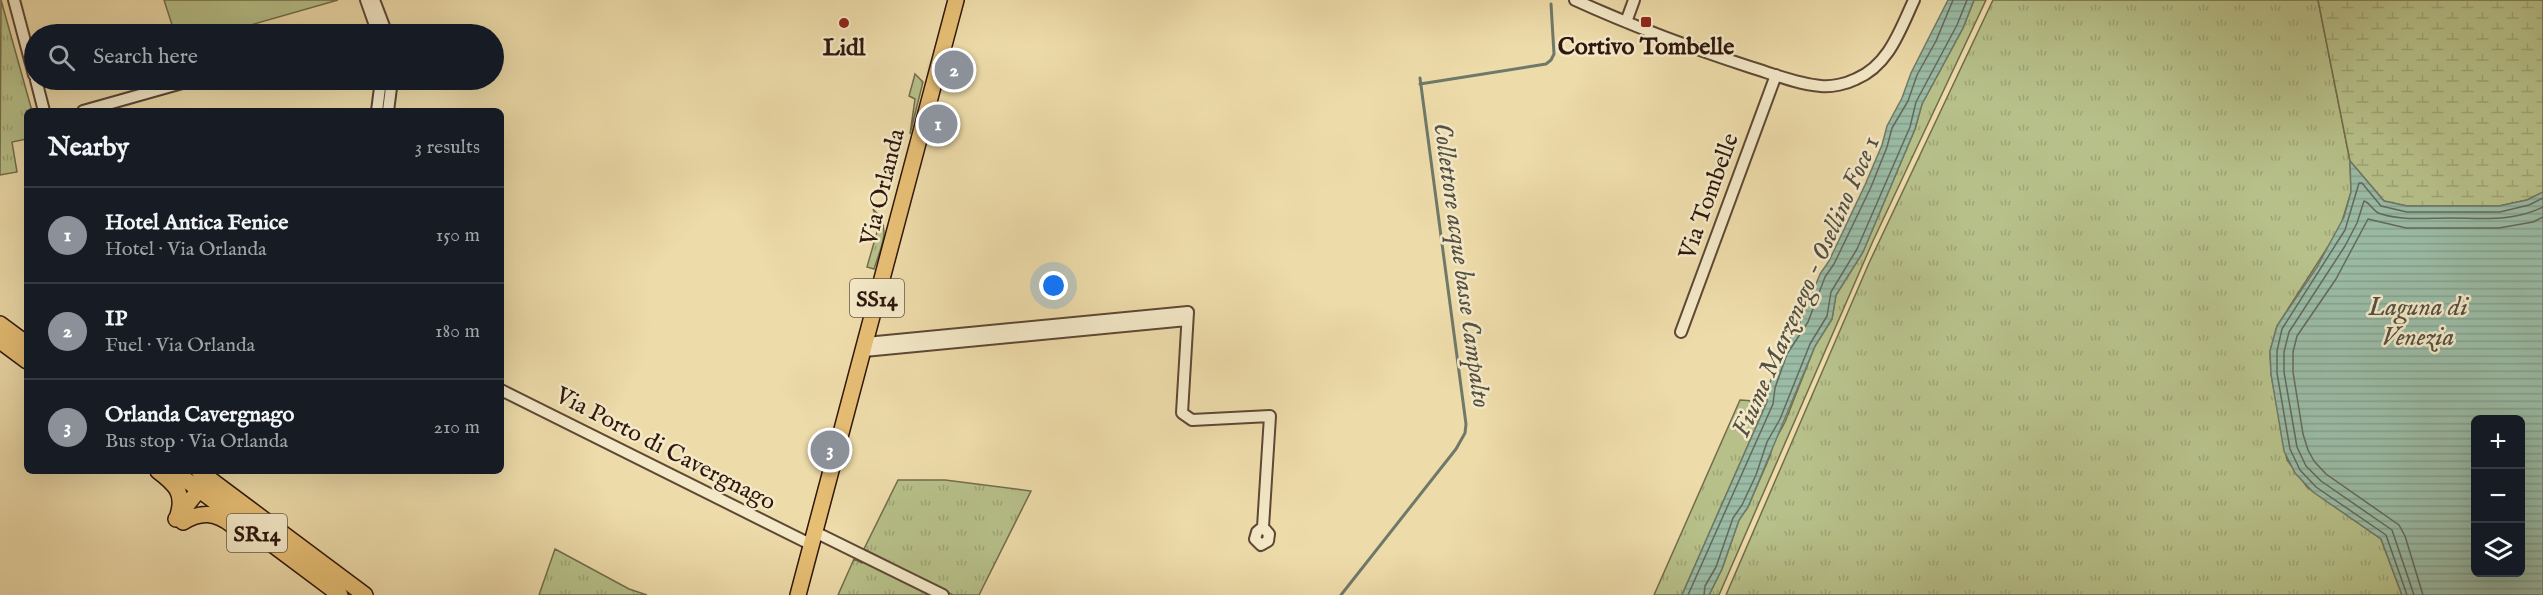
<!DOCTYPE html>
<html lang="en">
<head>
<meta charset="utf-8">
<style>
  :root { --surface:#171b24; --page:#20242c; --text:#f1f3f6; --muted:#9ea1a6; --line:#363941; --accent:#8c9099 }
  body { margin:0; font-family:"IM FELL English",serif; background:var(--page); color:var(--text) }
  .controls { position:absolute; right:18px; bottom:18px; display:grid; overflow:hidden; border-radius:9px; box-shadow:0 6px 24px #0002 }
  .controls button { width:54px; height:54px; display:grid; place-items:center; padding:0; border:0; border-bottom:2px solid var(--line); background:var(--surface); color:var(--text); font:30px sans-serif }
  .you { position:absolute; left:1054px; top:286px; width:21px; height:21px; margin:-15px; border:4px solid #fff; border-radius:50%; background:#1a73e8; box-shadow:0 0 0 9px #1a73e833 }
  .badge { display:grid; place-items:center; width:39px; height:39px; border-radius:50%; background:var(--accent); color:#fff; font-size:20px; font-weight:700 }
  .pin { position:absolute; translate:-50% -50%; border:3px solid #fff; box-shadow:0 2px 6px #0006 }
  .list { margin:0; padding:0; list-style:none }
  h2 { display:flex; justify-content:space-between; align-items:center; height:78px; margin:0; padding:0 24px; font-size:26px }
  h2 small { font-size:20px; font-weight:400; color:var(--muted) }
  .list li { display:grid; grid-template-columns:39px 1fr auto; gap:18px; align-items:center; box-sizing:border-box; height:96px; padding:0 24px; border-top:2px solid var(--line) }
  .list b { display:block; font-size:22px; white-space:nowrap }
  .list p { margin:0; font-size:20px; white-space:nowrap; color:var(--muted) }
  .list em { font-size:20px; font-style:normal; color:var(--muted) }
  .icon { flex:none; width:33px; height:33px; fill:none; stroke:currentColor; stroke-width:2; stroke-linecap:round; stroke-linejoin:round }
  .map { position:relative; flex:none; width:2543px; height:595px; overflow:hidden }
  .search { position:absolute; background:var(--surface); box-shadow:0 6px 24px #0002; left:24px; top:24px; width:480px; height:66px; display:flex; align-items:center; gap:15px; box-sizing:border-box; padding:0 21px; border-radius:33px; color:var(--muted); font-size:22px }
  .panel { position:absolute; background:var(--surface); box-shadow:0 6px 24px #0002; left:24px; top:108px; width:480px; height:366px; border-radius:9px }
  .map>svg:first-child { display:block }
</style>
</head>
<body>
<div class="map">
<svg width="2543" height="595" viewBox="0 0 2543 595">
  <defs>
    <pattern id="grass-tufts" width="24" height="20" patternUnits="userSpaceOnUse" patternTransform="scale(1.5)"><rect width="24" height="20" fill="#b7c089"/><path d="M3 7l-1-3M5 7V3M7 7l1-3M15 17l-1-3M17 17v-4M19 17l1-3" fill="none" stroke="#9ea475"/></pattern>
    <pattern id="wetland-marsh" width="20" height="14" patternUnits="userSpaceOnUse" patternTransform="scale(1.5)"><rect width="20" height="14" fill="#b7c089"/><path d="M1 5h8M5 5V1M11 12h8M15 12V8" fill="none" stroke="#9ea475"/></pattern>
    <pattern id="water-rules" width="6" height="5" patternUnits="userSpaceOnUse" patternTransform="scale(1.5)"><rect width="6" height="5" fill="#9abba5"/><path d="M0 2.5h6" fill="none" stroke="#85a08d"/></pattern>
  </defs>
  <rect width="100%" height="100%" fill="#eddba9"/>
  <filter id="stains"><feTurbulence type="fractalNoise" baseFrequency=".00333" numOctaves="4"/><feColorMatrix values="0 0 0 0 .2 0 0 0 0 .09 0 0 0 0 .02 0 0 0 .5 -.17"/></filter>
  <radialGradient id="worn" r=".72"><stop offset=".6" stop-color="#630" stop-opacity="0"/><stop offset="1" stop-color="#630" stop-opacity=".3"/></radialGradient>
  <!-- grass -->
  <path fill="url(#grass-tufts)" stroke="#736c4c" stroke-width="1.5" d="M 1,0 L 32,111 L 27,111 L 27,139 L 12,142 L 17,172 L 0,175 Z
    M 1974,0 L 1986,0 L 1873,241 L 1719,595 L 1709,595 L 1722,569 L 1739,520 L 1748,507 L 1770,456 L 1773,444 L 1785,422 L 1815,346 L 1832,319 L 1836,295 L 1863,252 L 1915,129 L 1922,104 L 1963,28 Z
    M 1993,0 L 2318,0 L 2350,161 L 2351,192 L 2340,228 L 2277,326 L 2270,351 L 2271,374 L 2287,460 L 2307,487 L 2381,539 L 2402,595 L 1726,595 L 1869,263 Z
    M 915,74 L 923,82 L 910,134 L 915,99 L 909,96 Z
    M 873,209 C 893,227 881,246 874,269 L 867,267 L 879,225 Z
    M 1740,400 L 1767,402 L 1682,595 L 1654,595 Z
    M 898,480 L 945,480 L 1031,491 L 979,595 L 953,595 L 864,549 Z
    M 555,549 L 629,589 L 647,595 L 539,595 Z
    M 854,559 L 862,563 L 865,559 L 935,595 L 838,595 Z"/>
  <!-- wetland -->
  <path fill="url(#wetland-marsh)" stroke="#736c4c" stroke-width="1.5" d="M 2318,0 L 2543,0 L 2543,192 L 2527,200 L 2499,206 L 2407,206 L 2384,201 L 2350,161 Z"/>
  <!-- garden -->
  <path fill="#b7c089" stroke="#736c4c" stroke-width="1.5" d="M 164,0 L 338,0 L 219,34 L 175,34 Z"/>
  <!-- water -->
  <path fill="url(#water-rules)" stroke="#6f7969" stroke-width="1.5" fill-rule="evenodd" d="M 1948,0 L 1974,0 L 1963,28 L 1922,104 L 1915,129 L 1863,252 L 1836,295 L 1832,319 L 1815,346 L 1748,507 L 1739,520 L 1722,569 L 1709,595 L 1682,595 L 1767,402 L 1768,388 L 1781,352 L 1802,319 L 1820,274 L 1829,261 L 1865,185 L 1882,145 L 1887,126 L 1902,98 L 1911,73 Z
    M 2350,161 L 2384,201 L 2407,206 L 2499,206 L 2527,200 L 2543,192 L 2543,595 L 2402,595 L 2381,539 L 2313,492 L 2295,473 L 2284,451 L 2271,374 L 2270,351 L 2277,326 L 2317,267 L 2344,217 L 2351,192 ZM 2476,420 L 2520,420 L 2520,572 L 2476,572 Z"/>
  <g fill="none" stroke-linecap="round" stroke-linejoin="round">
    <!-- shore -->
    <path stroke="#64695a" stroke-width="1.5" d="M 1688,595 L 1773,404 L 1775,388 L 1787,354 L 1808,322 L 1825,277 L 1834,264 L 1871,187 L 1887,147 L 1892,128 L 1908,101 L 1917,75 L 1936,41 L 1953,0
      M 1704,595 L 1705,586 L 1716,567 L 1733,518 L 1742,505 L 1756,475 L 1767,442 L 1780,419 L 1810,344 L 1827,316 L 1831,292 L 1857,249 L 1910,127 L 1916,102 L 1957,25 L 1967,0
      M 2407,595 L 2386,535 L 2316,487 L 2300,470 L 2290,449 L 2277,373 L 2277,351 L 2282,329 L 2345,230 L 2359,183 L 2362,183 L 2381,206 L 2407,212 L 2500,212 L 2529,205 L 2543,198
      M 2414,595 L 2392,530 L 2321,481 L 2306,466 L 2297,447 L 2284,372 L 2284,352 L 2289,332 L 2345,246 L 2357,223 L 2364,201 C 2371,203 2373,212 2381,214 C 2404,221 2428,218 2451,218 C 2483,218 2513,222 2543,207
      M 2423,595 L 2405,536 L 2399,525 L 2326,474 L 2314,461 L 2308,450 L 2303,434 L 2293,372 L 2293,352 L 2297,336 L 2336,279 L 2368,219 L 2406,228 L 2499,228 L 2533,222 L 2543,217"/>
    <!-- stream -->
    <path stroke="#6f7969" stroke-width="3" d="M 1420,84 L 1546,64 L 1551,60 L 1554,54 L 1551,4
      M 1341,595 L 1456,449 L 1465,433 L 1466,424 L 1420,78"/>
    <!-- minor casing -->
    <g stroke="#5e4835" stroke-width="14">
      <path id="minor" d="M 14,0 L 34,75
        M 366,0 L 378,34
        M 374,0 L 387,34
        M 1575,0 C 1632,26 1691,48 1750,67 C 1773,74 1797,84 1821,86 C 1832,87 1846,84 1856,79 C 1889,65 1900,30 1914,0
        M 1626,22 L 1634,0
        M 36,80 L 44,111
        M 83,111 L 193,80
        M 377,111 L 381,80
        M 388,111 L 392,80
        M 1681,332 L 1776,75
        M 866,343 L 1188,312 L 1182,413 L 1192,420 L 1270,416 L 1263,527 L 1257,532 L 1255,539 L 1261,545 L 1268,541 L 1269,534 L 1263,527
        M 864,351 L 1187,320
        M 501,390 L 812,545
        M 815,532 L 943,595"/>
    </g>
    <!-- primary casing -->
    <g stroke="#2f170e" stroke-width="18">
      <path id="primary" d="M 0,324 L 27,344
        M 0,341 L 27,361
        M 158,471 C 175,484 185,493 178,515
        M 174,471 L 340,595
        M 199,471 L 365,595
        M 176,519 L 198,491 L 206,488
        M 183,522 C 201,511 215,512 232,525
        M 798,595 L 956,0"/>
    </g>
    <!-- minor -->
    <use href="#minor" stroke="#f3e8c7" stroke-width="10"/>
    <!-- primary -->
    <use href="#primary" stroke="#e6be74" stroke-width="15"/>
  </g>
  <!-- markers -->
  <g fill="#8f2418" stroke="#f3e8c7" stroke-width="2">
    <rect x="1640" y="16" width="12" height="12" rx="3"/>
    <circle cx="844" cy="23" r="6"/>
  </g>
  <g text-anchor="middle" stroke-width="5" stroke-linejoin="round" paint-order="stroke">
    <!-- shield labels -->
    <g fill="#f3e8c7" stroke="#6a5646" stroke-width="1.5">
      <rect x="850" y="279" width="54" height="38" rx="4.5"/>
      <rect x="227" y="514" width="60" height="38" rx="4.5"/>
    </g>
    <g font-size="22" font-weight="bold" fill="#2f170e">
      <text x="877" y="306">SS14</text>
      <text x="257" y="541">SR14</text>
    </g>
    <!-- poi labels -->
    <g font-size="24" font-weight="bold" fill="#2f170e" stroke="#f3e8c7">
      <text x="1646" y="54">Cortivo Tombelle</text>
      <text x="844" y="55">Lidl</text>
    </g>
    <!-- street labels -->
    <g font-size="24" fill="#2f170e" stroke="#f3e8c7">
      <text transform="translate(882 187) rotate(-76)" y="8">Via Orlanda</text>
      <text transform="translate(1708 196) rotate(-70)" y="8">Via Tombelle</text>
      <text transform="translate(666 448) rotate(27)" y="8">Via Porto di Cavergnago</text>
    </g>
    <!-- water labels -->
    <g font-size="26" font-style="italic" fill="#545043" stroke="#f3e8c7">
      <text transform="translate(1463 265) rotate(82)" y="9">Collettore acque basse Campalto</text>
      <text transform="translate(1805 286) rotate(-66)" y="9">Fiume Marzenego - Osellino Foce 1</text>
      <text x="2418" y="315">Laguna di<tspan x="2418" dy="30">Venezia</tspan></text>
    </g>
  </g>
  <rect width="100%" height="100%" filter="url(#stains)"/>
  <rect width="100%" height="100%" fill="url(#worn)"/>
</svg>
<div class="controls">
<button>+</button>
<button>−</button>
<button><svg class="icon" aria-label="layers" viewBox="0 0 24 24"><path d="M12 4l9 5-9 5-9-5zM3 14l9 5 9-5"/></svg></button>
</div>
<div class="you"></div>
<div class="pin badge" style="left:938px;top:124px">1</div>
<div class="pin badge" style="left:954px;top:70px">2</div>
<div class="pin badge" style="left:830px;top:450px">3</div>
<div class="search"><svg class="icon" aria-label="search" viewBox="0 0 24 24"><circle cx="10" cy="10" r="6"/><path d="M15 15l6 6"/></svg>Search here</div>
<section class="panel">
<h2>Nearby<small>3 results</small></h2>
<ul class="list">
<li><span class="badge">1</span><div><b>Hotel Antica Fenice</b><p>Hotel · Via Orlanda</p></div><em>150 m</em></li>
<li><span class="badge">2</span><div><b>IP</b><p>Fuel · Via Orlanda</p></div><em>180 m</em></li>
<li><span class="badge">3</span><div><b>Orlanda Cavergnago</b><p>Bus stop · Via Orlanda</p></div><em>210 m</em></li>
</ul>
</section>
</div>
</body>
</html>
